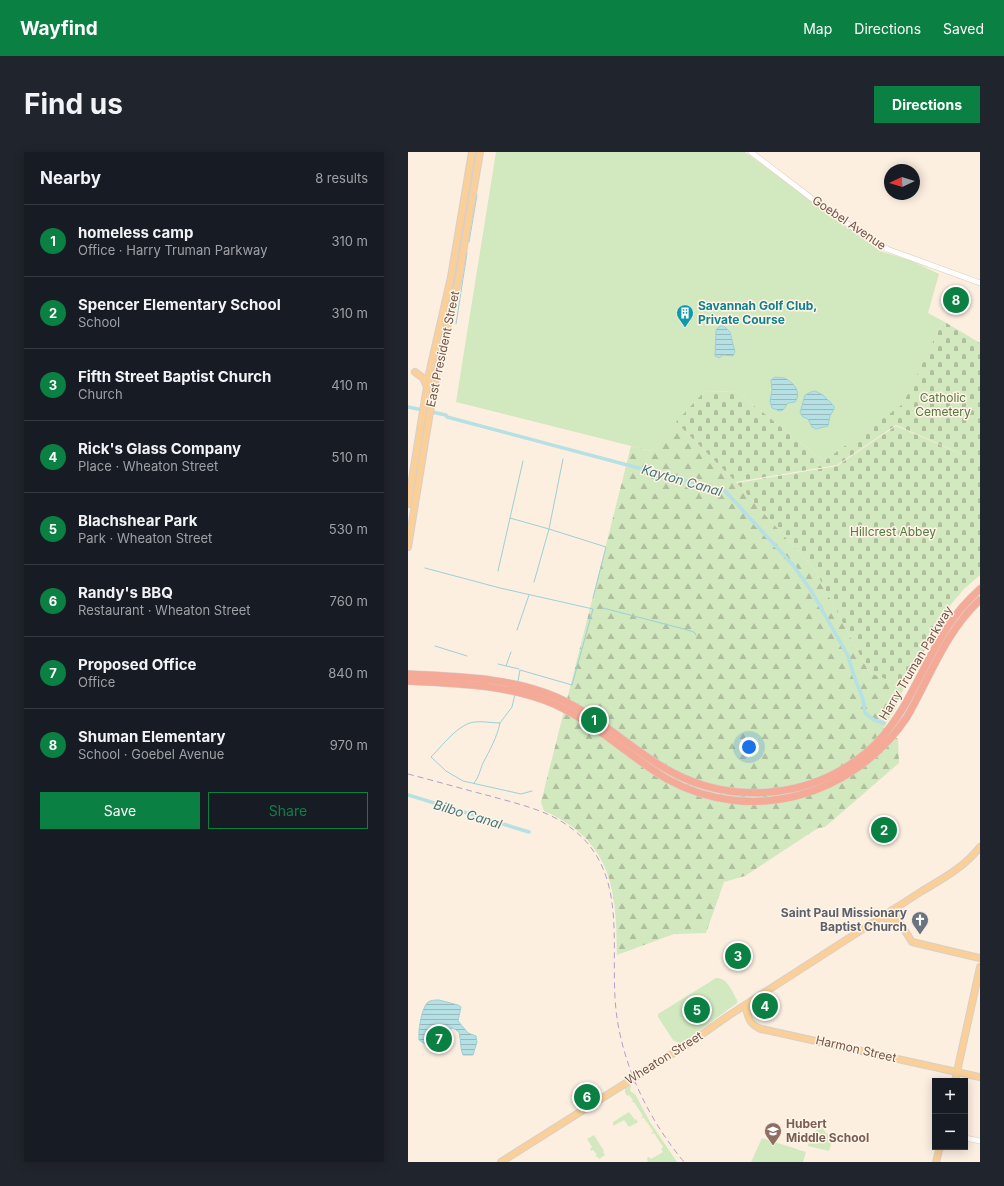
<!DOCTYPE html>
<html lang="en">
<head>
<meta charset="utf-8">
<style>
  :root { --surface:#171b24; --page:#20242c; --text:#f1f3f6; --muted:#9ea1a6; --line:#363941; --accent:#0b8043 }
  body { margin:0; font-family:Inter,sans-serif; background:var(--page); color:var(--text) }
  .controls { position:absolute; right:12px; bottom:12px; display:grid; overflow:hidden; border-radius:0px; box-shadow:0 2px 10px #0003 }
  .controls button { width:36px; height:36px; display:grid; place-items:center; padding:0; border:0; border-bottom:1px solid var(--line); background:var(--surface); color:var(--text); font:20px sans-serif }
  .compass { position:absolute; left:476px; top:12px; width:36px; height:36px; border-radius:50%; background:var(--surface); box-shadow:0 2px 10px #0003; rotate:266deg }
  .you { position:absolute; left:341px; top:595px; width:14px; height:14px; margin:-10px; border:3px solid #fff; border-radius:50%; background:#1a73e8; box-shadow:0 0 0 6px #1a73e833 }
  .badge { display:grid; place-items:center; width:26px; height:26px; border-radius:50%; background:var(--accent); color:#fff; font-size:13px; font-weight:700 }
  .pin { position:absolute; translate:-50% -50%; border:2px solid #fff; box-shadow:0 1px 4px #0006 }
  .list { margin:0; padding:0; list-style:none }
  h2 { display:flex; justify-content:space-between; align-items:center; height:52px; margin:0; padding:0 16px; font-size:17px }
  h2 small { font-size:13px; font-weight:400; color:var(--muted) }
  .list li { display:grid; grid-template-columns:26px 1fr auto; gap:12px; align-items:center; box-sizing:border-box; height:72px; padding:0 16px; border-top:1px solid var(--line) }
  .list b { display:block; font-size:15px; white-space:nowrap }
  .list p { margin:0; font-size:13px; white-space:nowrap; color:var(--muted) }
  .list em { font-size:13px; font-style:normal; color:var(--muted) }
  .actions { display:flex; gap:8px; padding:12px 16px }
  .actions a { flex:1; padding:9px 0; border:1px solid var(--accent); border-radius:0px; text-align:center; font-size:14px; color:var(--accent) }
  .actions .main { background:var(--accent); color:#fff }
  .map { position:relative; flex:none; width:572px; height:1010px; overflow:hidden; border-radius:0px }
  header { display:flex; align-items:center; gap:24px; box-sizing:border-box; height:56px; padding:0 20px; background:var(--accent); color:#fff }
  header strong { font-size:19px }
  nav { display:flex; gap:22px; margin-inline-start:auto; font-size:14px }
  .intro { display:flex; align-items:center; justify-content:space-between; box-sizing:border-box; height:96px; padding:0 24px }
  h1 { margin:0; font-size:28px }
  .button { padding:10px 18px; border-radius:0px; background:var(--accent); color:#fff; font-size:14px; font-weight:700 }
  main { display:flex; gap:24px; padding:0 24px }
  aside { flex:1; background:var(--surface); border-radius:0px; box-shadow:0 2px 10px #0003 }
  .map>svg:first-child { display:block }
</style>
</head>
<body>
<header>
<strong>Wayfind</strong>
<nav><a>Map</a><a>Directions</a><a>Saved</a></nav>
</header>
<div class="intro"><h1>Find us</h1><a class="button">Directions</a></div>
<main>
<aside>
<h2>Nearby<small>8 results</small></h2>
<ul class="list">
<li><span class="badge">1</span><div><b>homeless camp</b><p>Office · Harry Truman Parkway</p></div><em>310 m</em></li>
<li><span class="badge">2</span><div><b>Spencer Elementary School</b><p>School</p></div><em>310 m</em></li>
<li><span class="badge">3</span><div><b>Fifth Street Baptist Church</b><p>Church</p></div><em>410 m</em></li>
<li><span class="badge">4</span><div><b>Rick's Glass Company</b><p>Place · Wheaton Street</p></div><em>510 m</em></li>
<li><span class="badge">5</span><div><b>Blachshear Park</b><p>Park · Wheaton Street</p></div><em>530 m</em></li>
<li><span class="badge">6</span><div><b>Randy's BBQ</b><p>Restaurant · Wheaton Street</p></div><em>760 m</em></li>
<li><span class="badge">7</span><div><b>Proposed Office</b><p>Office</p></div><em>840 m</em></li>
<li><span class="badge">8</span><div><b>Shuman Elementary</b><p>School · Goebel Avenue</p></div><em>970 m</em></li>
</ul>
<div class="actions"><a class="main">Save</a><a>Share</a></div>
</aside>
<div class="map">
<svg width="572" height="1010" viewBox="0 0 572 1010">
  <defs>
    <pattern id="forest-firs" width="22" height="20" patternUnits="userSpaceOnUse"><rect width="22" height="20" fill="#d2e8bf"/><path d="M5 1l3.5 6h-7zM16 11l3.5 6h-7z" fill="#afbf9d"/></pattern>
    <pattern id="cemetery-stones" width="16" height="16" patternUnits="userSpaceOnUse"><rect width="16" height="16" fill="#d2e8bf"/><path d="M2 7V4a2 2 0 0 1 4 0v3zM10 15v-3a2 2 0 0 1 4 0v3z" fill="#afbf9d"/></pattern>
    <pattern id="water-rules" width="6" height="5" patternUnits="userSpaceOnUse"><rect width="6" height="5" fill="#b5e0e4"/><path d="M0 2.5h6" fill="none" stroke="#98b8bb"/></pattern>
  </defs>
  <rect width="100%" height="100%" fill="#fcefe0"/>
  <!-- green -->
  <path fill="#d2e8bf" d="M 88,0 L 337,0 L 472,99 L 504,109 L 531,122 L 520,161 L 535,169 L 496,252 L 416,309 L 329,240 L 297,239 L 243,299 L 48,250 Z
    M 308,826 C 319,825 324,839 329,848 L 329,851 L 273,892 L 265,888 L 250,865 L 250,862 Z
    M 223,933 L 222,939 L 227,942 L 242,970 L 269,1010 L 238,1010 L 240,1009 L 239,1006 L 241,1005 L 243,1007 L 255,1000 L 253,997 L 255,995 L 246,981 L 243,982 L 245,979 L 236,966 L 233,966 L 235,964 L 226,950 L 223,950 L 225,948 L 221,943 L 219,944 L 217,940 L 217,936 Z
    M 221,960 L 227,968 L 228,967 L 230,970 L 229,971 L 223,975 L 229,970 L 221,975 L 216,968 L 205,974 L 205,970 Z
    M 414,975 L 418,981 L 425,986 L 421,999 L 400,994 L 402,982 Z
    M 186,983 L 196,999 L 195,1000 L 197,1003 L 191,1007 L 190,1005 L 187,1005 L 189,1003 L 185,998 L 183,999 L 182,997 L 184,995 L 179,987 Z
    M 354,986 L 398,1000 L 395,1010 L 343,1010 Z"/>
  <!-- forest -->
  <path fill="url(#forest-firs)" d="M 268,270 L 329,331 L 407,418 L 461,520 L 496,535 L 487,558 L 475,576 L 490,587 L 491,611 L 417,675 L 410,676 L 337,724 L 316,730 L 298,781 L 266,782 L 209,803 C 209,736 203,688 136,659 L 133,650 L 223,294 L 243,299 Z"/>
  <!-- cemetery -->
  <path fill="url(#cemetery-stones)" d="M 535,169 L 572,191 L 572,310 L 488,273 L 429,313 L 328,330 L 268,270 L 297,239 L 329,240 L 416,309 L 495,252 Z
    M 488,274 L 572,310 L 572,423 L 556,437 L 540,456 L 496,535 L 461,520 L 407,418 L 329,331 L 429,314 Z"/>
  <!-- water -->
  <path fill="url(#water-rules)" stroke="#9cd0d6" d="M 312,174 L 316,174 L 322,180 L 327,200 L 325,204 L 315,203 L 311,206 L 307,204 L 308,178 Z
    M 367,225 C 371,226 377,225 380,228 C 388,233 393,242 387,250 L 380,251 L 375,258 L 372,259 L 364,256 L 362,249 L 364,238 L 363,228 Z
    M 407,239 L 415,243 L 426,254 L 426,257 L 422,264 L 420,274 L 408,277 L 404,275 L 400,267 L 395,265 L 392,261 L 397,243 L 403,240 Z
    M 31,848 L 50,853 L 53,855 L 50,869 L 60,881 L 68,884 L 69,890 L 65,903 L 55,903 C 52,897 53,888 51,880 L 45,876 L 40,877 L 27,892 L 20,894 L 11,888 C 10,880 13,858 19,851 C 22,848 27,848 31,848 Z"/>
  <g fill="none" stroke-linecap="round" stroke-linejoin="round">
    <!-- stream -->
    <path stroke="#9cd0d6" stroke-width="1" d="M 61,90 L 69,43
      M 48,172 L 59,101
      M 102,366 L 115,309
      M 17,416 L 92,436 L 185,457 L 164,533 L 112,518 L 110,529
      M 90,419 L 102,366 L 141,377 L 155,307
      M 126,430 L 141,377 L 198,395 L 185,446
      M 195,456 L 276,477 L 286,480 L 288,483
      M 109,478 L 121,443
      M 27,494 L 59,504
      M 90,512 L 111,517
      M 98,514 L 103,500
      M 92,571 L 104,555 L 107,542
      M 66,631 C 71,625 72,618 75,611 C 82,598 89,585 92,571 C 84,571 75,569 67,570 C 51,571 34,594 23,605 L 38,619 L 55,629 L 113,642 L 124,639"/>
    <!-- canal -->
    <path stroke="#b5e0e4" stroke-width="3.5" d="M 0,255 L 38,263 L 39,265 L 317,339 L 385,413 L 404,440 L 440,504 L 446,524 L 455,547 L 457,561 L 466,568 L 476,571
      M 0,643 L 121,680"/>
    <!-- minor casing -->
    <g stroke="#dfcbbc" stroke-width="6">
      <path id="minor" d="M 343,0 L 403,46 L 461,87 L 479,97 L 572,131
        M 557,986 L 572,989"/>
    </g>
    <!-- major casing -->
    <g stroke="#d7cfcc" stroke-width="8">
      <path id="major" d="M 7,220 L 15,226 L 19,235
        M 0,352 L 21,222 L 43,125 L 64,0
        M 0,395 L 28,223 L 50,130 L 72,0
        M 484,758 L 504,790 L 572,806
        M 473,765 L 485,768 L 491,771
        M 337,853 C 341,866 340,871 353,877 L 572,925
        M 547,929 L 572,815
        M 93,1010 L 283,890 L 320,864 L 514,739 C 536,726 555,716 572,695
        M 528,1010 L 532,995"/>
    </g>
    <!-- highway casing -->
    <g stroke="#d7cfcc" stroke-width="8">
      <path id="highway" d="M 0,522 C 50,525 101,525 148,545 C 187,562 217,592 253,614 C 318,654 400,649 459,600 C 498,567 512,516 540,474 C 549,460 560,448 572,437
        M 0,529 C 49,532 99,532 146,552 C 188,571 220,604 259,627 C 344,674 446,644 499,565 C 522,525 538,479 572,448"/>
    </g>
    <!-- minor -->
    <use href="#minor" stroke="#fff" stroke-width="5"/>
    <!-- major -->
    <use href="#major" stroke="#fad098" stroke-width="6"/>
    <!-- highway -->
    <use href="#highway" stroke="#f5aa97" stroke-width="7"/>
    <!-- rail -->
    <path stroke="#b1a0c4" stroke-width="1" stroke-dasharray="6 4" stroke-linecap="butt" d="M 0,622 C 27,629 55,637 82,644 C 107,651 134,657 156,671 C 226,716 199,797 209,866 C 217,919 242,969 276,1010"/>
  </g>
  <!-- icons -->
  <defs>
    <g id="building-pin" transform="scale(0.9)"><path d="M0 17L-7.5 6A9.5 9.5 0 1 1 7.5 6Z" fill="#0f9aa8" stroke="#fff4e6"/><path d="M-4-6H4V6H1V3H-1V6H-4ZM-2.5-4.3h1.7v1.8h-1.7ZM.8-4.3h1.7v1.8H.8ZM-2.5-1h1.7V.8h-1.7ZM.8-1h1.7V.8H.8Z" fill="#fff"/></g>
    <g id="church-pin" transform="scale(0.9)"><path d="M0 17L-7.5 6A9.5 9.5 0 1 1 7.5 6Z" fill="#6b7280" stroke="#fff4e6"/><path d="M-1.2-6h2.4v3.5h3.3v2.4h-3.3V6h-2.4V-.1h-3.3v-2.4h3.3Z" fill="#fff"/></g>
    <g id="school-pin" transform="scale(0.9)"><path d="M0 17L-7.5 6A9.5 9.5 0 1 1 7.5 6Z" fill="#8d6e63" stroke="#fff4e6"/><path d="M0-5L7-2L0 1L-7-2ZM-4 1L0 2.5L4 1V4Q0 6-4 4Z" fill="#fff"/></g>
  </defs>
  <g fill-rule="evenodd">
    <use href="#building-pin" x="277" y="161"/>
    <use href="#church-pin" x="512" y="768"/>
    <use href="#school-pin" x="365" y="979"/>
  </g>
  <g text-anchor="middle" stroke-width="3" stroke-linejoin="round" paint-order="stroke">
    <!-- street labels -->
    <g font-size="12" fill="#715448" stroke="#fff4e6">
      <text transform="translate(441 71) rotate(34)" y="4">Goebel Avenue</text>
      <text transform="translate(35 197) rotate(-78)" y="4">East President Street</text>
      <text transform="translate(508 511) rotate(-59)" y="4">Harry Truman Parkway</text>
      <text transform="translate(448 897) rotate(13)" y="4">Harmon Street</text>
      <text transform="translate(256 906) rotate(-32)" y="4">Wheaton Street</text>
    </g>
    <!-- culture labels -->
    <g font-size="12" font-weight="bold" fill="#0d838f" stroke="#fff4e6" text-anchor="start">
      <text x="290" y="158">Savannah Golf Club,<tspan x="290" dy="14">Private Course</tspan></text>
    </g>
    <!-- park labels -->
    <g font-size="12" fill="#547841" stroke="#fff4e6">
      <text x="535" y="250">Catholic<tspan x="535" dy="14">Cemetery</tspan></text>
      <text x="485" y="384">Hillcrest Abbey</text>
    </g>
    <!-- worship labels -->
    <g font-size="12" font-weight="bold" fill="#5b616d" stroke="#fff4e6" text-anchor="end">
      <text x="499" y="765">Saint Paul Missionary<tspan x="499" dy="14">Baptist Church</tspan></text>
    </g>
    <!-- education labels -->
    <g font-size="12" font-weight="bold" fill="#785e54" stroke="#fff4e6" text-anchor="start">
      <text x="378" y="976">Hubert<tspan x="378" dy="14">Middle School</tspan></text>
    </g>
    <!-- water labels -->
    <g font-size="13" font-style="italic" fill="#3f777e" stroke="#fff4e6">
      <text transform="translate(274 328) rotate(16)" y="5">Kayton Canal</text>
      <text transform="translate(60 662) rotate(17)" y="5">Bilbo Canal</text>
    </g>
  </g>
</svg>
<div class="controls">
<button>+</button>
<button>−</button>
</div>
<svg class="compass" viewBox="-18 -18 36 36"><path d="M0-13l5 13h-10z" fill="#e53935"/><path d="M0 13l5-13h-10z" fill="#9ea1a6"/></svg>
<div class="you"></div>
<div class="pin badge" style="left:186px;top:568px">1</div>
<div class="pin badge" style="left:476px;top:678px">2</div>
<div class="pin badge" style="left:330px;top:804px">3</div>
<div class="pin badge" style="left:357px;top:854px">4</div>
<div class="pin badge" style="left:289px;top:858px">5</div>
<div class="pin badge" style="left:179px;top:945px">6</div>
<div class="pin badge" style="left:31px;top:887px">7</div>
<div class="pin badge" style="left:548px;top:148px">8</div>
</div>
</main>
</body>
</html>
